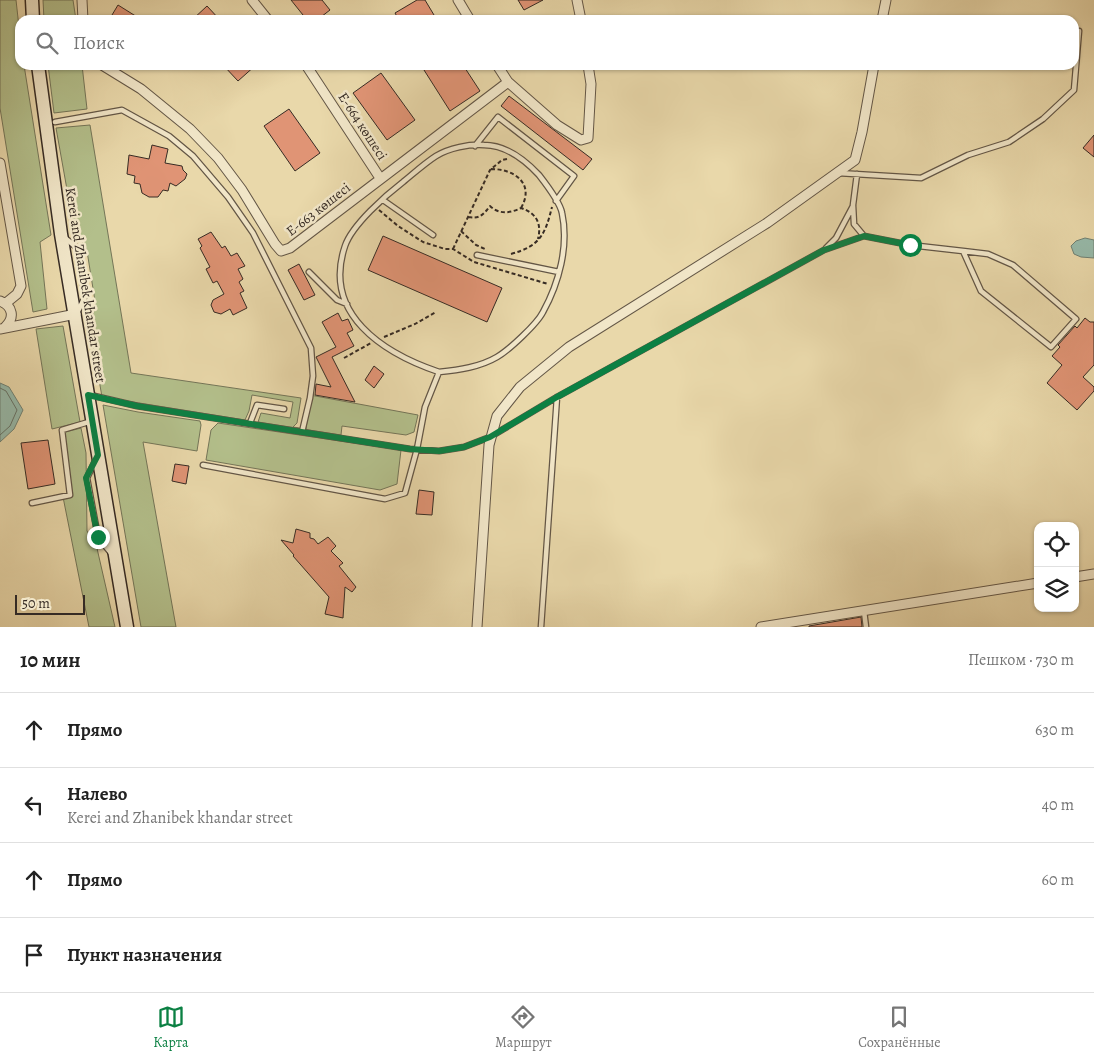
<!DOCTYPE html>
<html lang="ru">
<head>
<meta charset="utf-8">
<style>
  :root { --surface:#fff; --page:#f6f6f6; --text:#222; --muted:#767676; --line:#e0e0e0; --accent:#0b8043 }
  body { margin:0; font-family:Alegreya,serif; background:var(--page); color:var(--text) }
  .controls { position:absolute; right:15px; bottom:15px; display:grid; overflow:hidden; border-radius:10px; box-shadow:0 1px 4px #0004 }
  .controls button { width:45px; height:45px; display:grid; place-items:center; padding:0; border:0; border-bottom:1px solid var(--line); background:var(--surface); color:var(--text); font:25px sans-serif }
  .scale { position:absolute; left:15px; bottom:12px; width:70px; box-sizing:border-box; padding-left:5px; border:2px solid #362b24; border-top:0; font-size:14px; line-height:18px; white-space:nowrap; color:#362b24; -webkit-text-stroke:4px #f1e6c8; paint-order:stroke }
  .stop { position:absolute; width:15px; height:15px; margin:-11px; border:4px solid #0b8043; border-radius:50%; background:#fff }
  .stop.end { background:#0b8043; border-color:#fff; box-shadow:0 1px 5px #0008 }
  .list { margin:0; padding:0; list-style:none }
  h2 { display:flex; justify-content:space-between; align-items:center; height:65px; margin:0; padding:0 20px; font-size:21px }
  h2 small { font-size:16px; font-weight:400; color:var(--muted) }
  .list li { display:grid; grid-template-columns:32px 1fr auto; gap:15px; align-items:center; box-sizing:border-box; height:75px; padding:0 20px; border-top:1px solid var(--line) }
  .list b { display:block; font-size:19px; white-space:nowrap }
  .list p { margin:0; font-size:16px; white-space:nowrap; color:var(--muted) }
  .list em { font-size:16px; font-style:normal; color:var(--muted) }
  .icon { flex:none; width:28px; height:28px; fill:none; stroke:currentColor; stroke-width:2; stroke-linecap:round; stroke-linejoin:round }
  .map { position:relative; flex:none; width:1094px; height:627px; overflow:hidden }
  .search { position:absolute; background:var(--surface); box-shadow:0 1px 4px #0004; left:15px; right:15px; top:15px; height:55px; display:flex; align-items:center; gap:12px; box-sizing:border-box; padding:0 18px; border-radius:15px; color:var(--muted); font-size:19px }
  .sheet { height:365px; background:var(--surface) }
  nav { display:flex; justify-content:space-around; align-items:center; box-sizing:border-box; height:70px; border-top:1px solid var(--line); background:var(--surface); font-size:14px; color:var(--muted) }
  nav a { display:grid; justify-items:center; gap:2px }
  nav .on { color:var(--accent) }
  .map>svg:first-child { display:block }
</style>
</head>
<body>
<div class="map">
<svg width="1094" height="627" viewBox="0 0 1094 627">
  <rect width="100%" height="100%" fill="#e9d8aa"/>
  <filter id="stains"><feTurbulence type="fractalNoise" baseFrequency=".004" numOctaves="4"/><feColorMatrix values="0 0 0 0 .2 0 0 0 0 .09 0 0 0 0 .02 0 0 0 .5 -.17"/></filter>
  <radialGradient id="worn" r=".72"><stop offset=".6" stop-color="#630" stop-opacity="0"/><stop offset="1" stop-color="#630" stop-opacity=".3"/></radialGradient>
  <!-- green -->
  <path fill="#b3bf8b" stroke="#747558" d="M 0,0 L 16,0 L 20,36 L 20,65 L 24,65 L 51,235 L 40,242 L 47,309 L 33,312 L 0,108 Z
    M 43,0 L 73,0 L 76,20 L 44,20 Z
    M 48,65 L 82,65 L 87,109 L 54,113 Z
    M 90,125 L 131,373 L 301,398 L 297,423 L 293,427 L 306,429 L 310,395 L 418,415 L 414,432 L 406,435 L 342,426 L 341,435 L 258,422 L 261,413 L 290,418 L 293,402 L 252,395 L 249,411 L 245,420 L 102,397 L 91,333 L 95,301 L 87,251 L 73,223 L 56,128 Z
    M 63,326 L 80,422 L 52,429 L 36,329 Z
    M 103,405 L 138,412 L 200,421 L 201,425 L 197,451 L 143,442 L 176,627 L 141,627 Z
    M 218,423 L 401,450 L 397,484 L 380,490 L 206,460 L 211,430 Z
    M 81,428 L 86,453 L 87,531 L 96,544 L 115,627 L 89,627 L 63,497 L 70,495 L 62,433 Z"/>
  <!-- water -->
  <path fill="#97baaa" stroke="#708174" d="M 1085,238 L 1094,240 L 1094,258 L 1081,257 L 1074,254 L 1071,246 L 1076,241 Z
    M 0,383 L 9,387 L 23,410 L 14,429 L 0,442 Z"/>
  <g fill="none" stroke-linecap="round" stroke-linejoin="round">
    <!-- shore -->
    <path stroke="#667267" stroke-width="1" d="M 0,388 L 6,391 L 17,410 L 10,426 L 0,435"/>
  </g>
  <!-- building -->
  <path fill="#e09475" stroke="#362b24" d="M 291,0 L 322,0 L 330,10 L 317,20 L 307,20 Z
    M 417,0 L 425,0 L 437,20 L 399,20 L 395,13 Z
    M 518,0 L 543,0 L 524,10 Z
    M 118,5 L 142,20 L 109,20 Z
    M 207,6 L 220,20 L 192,20 Z
    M 223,65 L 256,65 L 238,81 Z
    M 432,65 L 463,65 L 480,91 L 450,111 L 424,70 Z
    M 381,73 L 415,120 L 387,140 L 353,93 Z
    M 509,96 L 592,159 L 583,170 L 501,106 Z
    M 289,109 L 320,153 L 295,171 L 264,126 Z
    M 1094,135 L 1094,157 L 1083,148 Z
    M 152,145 L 168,149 L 165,163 L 182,166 L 183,170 L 187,174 L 185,179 L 176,186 L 170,183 L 168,191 L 163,190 L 158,197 L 149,197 L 142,193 L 140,184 L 134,183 L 135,176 L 127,174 L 129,155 L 149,159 Z
    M 211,232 L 222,248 L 225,246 L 231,256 L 237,253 L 245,266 L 238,269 L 243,279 L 239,282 L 244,291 L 240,293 L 247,308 L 233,315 L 230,309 L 221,314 L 214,312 L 211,305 L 213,300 L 224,294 L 217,281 L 213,283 L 206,269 L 210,267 L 200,248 L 202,246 L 198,239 Z
    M 383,236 L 502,288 L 487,322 L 368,270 Z
    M 299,264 L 315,295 L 304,300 L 288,270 Z
    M 338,313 L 342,321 L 348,319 L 353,330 L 347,333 L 354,346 L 332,357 L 355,402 L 315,395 L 316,384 L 331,387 L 316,357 L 336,347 L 322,322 Z
    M 1085,318 L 1090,322 L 1094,322 L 1094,365 L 1083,377 L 1094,387 L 1094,391 L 1077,410 L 1047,383 L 1062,365 L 1052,356 L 1060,347 L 1058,345 L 1075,326 L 1077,328 Z
    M 374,366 L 384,374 L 374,388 L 365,380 Z
    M 48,440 L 55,484 L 28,489 L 21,443 Z
    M 175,464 L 189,466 L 186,484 L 172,481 Z
    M 419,490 L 434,492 L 432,515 L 416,514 Z
    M 296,529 L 310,533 L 310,538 L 314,539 L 318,544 L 328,537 L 336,546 L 331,551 L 343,563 L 339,566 L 356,587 L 352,592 L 345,587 L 343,618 L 325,614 L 329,597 L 293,556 L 294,555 L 281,540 L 293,543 Z
    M 861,617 L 862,627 L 809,627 L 809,626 Z"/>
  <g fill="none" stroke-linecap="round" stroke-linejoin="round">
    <!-- service casing -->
    <g stroke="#635646" stroke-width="7">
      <path id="service" d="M 55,122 L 122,110 L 169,136 L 193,156 L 228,197 L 253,233 L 311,348 L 313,376 L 310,398 L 302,432
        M 475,146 L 498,117 L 574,176 L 556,201
        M 838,173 L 921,178 L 968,155 L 1009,142 L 1043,119 L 1074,90 L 1079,31
        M 857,174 L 853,205 L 854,224 L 864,236 L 910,245 L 963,251 L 981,291 L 1051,347 L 1076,319 L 1013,265 L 988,254 L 963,251
        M 383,200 L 433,235
        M 64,237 L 77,248 L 85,297 L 78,311
        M 826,248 L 836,238 L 853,206
        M 477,255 L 559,272
        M 309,272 L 337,300 L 347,304
        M 90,395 L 137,406 L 410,449 L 439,451 L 464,447 L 490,437 L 557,397 L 824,250 L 864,236
        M 250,423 L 257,405 L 284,409
        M 95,461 L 87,478 L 98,537 L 111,553
        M 203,465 L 385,499 L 405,493 L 417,449 L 425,407 L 439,372 C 459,370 480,367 497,357 C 509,350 537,324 543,312 C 559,283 569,246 562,213 C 560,202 546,184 539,175 C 525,160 505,145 484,145 C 469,144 449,148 436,156 C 425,163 414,173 403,182 C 386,195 352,225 345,246 C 322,314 383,353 439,372
        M 32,503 L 70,495 L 62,430 L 92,421
        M 864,611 L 866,627
        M 541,627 L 557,397"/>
    </g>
    <!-- minor casing -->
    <g stroke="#635646" stroke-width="11">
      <path id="minor" d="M 82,0 L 83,20
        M 252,0 L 268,20
        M 458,0 L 470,20
        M 577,0 L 581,20
        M 882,20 L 886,0
        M 102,65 L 141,89 L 190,129 L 218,158 L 242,190 L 275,244 L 281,251 L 290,248 L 508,82
        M 306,65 L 380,178
        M 497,65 L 508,82 L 557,125 L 581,140 L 588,138 L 591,84 L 588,65
        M 0,163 L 21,286 L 17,294 L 6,303
        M 0,301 C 13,306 15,318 5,327
        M 0,329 L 76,314
        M 1075,577 L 1094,574
        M 477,627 L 489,445 L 497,416 L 520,387 L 569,347 L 767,223 L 855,160 L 862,132 L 874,65
        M 761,627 L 1038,583"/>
    </g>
    <!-- secondary casing -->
    <g stroke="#362b24" stroke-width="15">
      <path id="secondary" d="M 32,0 L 33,20
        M 38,65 L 61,234 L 127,627"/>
    </g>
    <!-- path -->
    <path stroke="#362b24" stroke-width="2" stroke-dasharray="4 2.5" stroke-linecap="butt" d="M 491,169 C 515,169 535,184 521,208
      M 379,210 L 398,226 L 423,242 L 445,249 L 453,249 L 474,262 L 548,284
      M 468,217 C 480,219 483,215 490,206 C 499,215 511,213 521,208 C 536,213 542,223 538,239
      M 461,231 L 476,245 L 485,249
      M 453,249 L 490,170 L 502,160 L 507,159
      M 511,254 C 540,246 545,235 552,207
      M 384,337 L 415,324 L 436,312
      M 344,358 L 371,343"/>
    <!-- service -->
    <use href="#service" stroke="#f1e6c8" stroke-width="4.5"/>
    <!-- minor -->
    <use href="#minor" stroke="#f1e6c8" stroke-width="9"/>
    <!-- secondary -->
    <use href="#secondary" stroke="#f1e6c8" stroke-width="12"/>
  </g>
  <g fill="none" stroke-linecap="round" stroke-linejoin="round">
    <!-- route -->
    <path stroke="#0b8043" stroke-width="6" d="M 98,537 L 86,478 L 98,455 L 88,395 L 137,406 L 410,449 L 439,451 L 464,447 L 490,437 L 557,397 L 824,250 L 864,236 L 910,245"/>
  </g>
  <g text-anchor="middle" stroke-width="5" stroke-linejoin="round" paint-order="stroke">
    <!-- street labels -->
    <g font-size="14" fill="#362b24" stroke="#f1e6c8">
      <text transform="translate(363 126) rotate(57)" y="5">Е-664 көшесі</text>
      <text transform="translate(318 209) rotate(-38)" y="5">Е-663 көшесі</text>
      <text transform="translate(86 285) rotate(81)" y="5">Kerei and Zhanibek khandar street</text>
    </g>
  </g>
  <rect width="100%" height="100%" filter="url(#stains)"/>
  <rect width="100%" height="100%" fill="url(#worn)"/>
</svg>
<div class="controls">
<button><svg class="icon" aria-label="locate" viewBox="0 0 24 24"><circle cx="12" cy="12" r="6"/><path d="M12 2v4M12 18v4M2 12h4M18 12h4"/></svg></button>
<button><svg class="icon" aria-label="layers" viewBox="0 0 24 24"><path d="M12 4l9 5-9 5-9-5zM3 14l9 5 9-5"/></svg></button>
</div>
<div class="scale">50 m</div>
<div class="stop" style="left:910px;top:245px"></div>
<div class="stop end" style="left:98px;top:537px"></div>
<div class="search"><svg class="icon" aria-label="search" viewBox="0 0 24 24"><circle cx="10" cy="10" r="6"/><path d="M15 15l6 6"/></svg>Поиск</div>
</div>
<section class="sheet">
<h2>10 мин<small>Пешком · 730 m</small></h2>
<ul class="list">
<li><svg class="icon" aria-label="ahead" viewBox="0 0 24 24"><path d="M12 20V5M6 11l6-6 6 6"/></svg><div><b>Прямо</b></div><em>630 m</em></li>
<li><svg class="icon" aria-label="left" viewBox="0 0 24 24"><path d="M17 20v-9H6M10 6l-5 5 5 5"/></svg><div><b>Налево</b><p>Kerei and Zhanibek khandar street</p></div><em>40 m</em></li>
<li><svg class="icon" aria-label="ahead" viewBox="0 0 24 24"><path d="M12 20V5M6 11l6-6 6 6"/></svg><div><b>Прямо</b></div><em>60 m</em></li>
<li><svg class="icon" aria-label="arrive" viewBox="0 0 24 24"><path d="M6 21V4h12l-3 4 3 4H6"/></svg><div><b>Пункт назначения</b></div></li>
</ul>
</section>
<nav>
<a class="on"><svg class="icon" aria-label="map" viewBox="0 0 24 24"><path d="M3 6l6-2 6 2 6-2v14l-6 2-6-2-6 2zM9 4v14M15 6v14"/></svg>Карта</a>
<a><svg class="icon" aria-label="directions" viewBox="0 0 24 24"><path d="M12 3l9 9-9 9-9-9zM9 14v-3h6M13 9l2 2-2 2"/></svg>Маршрут</a>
<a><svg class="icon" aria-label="saved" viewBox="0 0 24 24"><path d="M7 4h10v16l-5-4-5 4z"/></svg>Сохранённые</a>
</nav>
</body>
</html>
